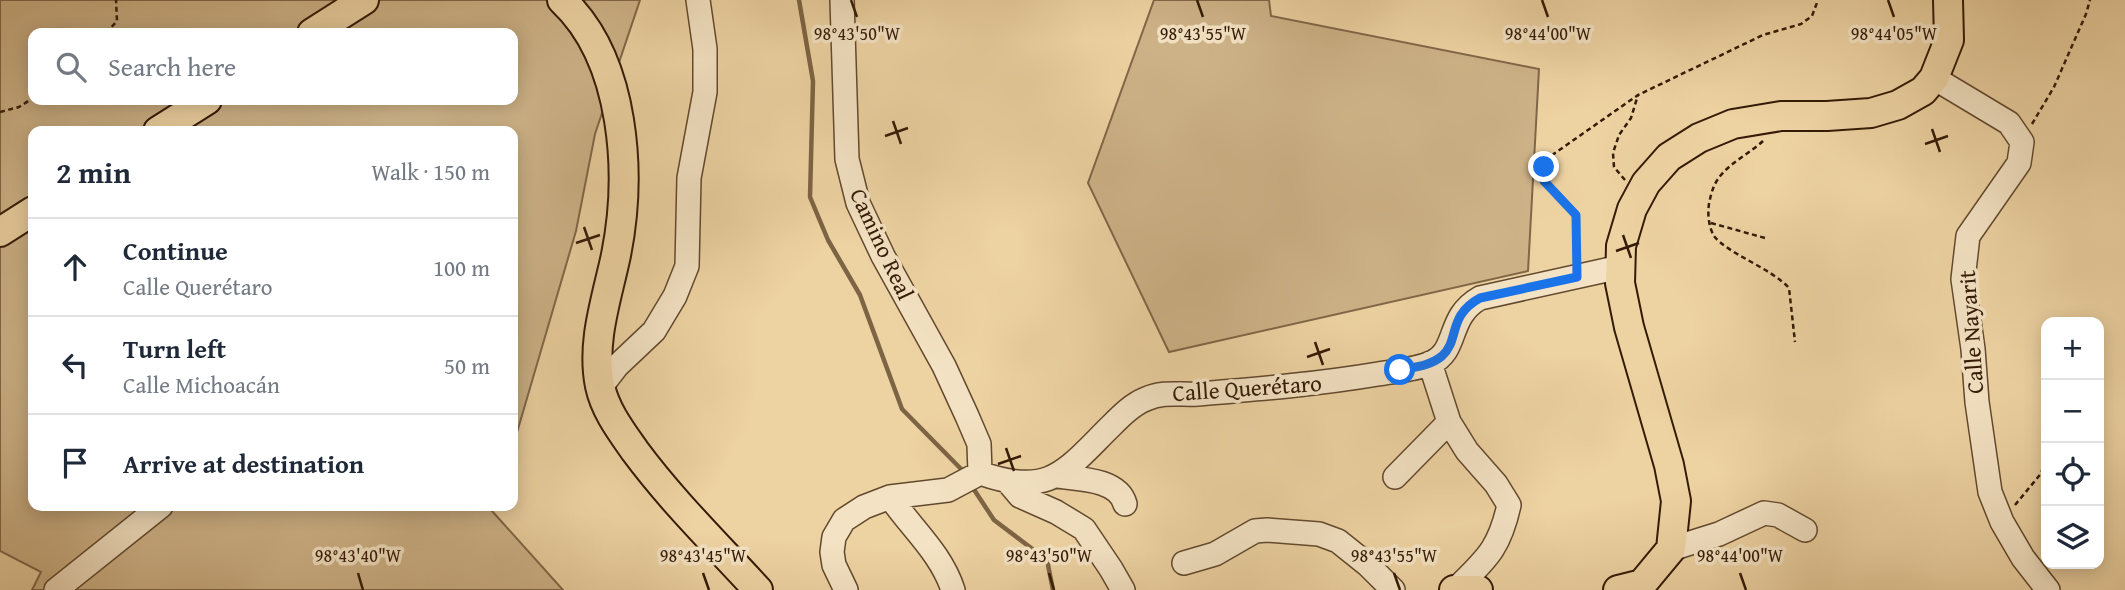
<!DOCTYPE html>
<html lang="en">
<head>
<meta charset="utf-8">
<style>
  :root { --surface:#fff; --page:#f6f6f7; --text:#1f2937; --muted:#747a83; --line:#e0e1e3 }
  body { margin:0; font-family:"Gentium Book Plus",serif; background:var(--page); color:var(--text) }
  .controls { position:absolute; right:21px; bottom:21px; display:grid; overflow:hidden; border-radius:14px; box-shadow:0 4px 18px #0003 }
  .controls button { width:63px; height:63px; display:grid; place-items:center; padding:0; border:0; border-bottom:2px solid var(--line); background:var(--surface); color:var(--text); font:35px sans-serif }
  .stop { position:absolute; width:21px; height:21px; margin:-16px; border:5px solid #1a73e8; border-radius:50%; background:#fff }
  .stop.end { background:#1a73e8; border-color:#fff; box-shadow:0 2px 7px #0008 }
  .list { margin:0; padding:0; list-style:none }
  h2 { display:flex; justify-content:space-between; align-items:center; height:91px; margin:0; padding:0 28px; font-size:30px }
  h2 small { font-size:23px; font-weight:400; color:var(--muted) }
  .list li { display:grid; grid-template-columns:46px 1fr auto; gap:21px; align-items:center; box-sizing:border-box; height:98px; padding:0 28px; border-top:2px solid var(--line) }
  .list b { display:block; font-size:26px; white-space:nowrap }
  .list p { margin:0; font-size:23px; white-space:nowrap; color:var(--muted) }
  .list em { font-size:23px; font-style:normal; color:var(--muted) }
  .icon { flex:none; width:38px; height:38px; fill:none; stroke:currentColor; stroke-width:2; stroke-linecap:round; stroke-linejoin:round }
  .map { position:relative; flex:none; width:2125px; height:590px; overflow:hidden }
  .search { position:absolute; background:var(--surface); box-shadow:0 4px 18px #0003; left:28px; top:28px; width:490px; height:77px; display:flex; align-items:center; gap:18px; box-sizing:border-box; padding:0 24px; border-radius:14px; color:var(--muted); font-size:26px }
  .panel { position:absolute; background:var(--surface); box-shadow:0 4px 18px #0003; left:28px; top:126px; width:490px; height:385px; border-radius:14px }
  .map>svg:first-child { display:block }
</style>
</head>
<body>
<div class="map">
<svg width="2125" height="590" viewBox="0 0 2125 590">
  <rect width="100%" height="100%" fill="#edd2a2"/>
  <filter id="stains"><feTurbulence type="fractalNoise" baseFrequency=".00286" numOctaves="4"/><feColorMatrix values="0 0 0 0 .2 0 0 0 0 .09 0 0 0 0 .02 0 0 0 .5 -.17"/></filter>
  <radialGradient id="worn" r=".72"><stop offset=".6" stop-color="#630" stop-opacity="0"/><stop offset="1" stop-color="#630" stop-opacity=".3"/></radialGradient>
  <!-- green -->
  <path fill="#ceb388" stroke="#816748" stroke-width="2" fill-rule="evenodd" d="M 0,0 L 640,0 L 595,134 L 576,231 L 513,446 L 513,131 L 33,131 L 33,506 L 494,506 L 492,511 L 563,590 L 32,590 L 41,572 L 0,551 ZM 33,33 L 513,33 L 513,100 L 33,100 Z
    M 1154,0 L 1269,0 L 1271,16 L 1539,69 L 1528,271 L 1169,352 L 1088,183 Z"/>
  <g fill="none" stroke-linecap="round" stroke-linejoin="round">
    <!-- stream -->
    <path stroke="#7d6444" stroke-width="4.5" d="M 799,0 L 813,81 L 810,197 L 828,240 L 860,295 L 902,409 L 966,474
      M 971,485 L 994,520 L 1047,560 L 1053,590"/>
    <!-- minor casing -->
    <g stroke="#62492e" stroke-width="26">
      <path id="minor" d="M 842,0 L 847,159 L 858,203 L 883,256 L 944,366 L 967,416 L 979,444 L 980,473
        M 1934,78 L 2009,123 L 2022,142 L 2019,163 L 1968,236 L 1963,279 L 1973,349 L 1977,402 L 1990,492 L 2002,522 L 2023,558 L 2048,590
        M 1430,363 L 1449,422 L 1467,451 L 1496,484 L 1509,505 C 1499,550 1486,559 1455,590
        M 600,388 L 617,366 L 654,331 L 675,296 L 687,266 L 689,178 L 705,92 L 705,49 L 698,0
        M 1056,476 C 1076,479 1118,478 1125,504
        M 1395,477 L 1449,422
        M 1009,483 L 1020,496 L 1056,512 L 1084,529 L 1111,569 L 1123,590
        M 890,497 C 912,529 941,553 953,590
        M 1671,549 L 1719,534 L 1764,513 L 1778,515 L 1805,530
        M 1184,563 L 1215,554 L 1255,531 L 1267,530 L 1319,534 L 1338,541 L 1368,565 L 1393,590
        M 56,590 L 161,506
        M 846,590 L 834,565 L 832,552 L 834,537 L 844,520 L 864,507 L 890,497 L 948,490 L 980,473 C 1051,498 1065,471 1112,425 C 1122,415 1133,404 1146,399 C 1164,391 1179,395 1198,394 C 1258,389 1319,384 1378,374 C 1395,371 1415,370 1431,363 C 1459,351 1446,317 1480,298 L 1620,267"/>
    </g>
    <!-- major casing -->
    <g stroke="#341b07" stroke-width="32">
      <path id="major" d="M 562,0 C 626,60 632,175 616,255 C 607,298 591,342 600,386 C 605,410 621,431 635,451 C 672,501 716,544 758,590
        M 312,33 L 364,0
        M 158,131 L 207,100
        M 0,232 L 33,211
        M 1454,590 L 1478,590
        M 1618,590 L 1642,584 L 1671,549 L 1676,501 L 1669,465 L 1629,327 L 1620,283 L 1621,246 L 1632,209 L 1646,183 L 1669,157 L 1699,138 L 1733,124 L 1781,116 L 1827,116 L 1871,113 L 1898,105 L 1923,91 L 1934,78 L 1949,40 L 1948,0"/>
    </g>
    <!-- path -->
    <path stroke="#341b07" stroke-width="2.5" stroke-dasharray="5 3.5" stroke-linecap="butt" d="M 106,33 L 117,21 L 116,0
      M 0,112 L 19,107 L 33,98
      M 2032,124 L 2054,87 L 2086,14 L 2090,0
      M 1763,141 C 1750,153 1733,161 1721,175 C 1715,182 1712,190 1710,199 C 1707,210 1708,226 1714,236 C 1728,254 1771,268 1789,288 L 1795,342
      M 1625,180 L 1614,167 L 1613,153 L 1619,135 L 1631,118 L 1638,95
      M 1711,223 L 1765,238
      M 1577,259 L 1576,215 L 1544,181 L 1544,167 L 1548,158 L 1638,95 L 1763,35 L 1801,24 L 1812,16 L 1818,0
      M 2015,505 L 2039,476 L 2046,463"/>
    <!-- minor -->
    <use href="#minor" stroke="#f3e2c3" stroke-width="23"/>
    <!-- major -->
    <use href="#major" stroke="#edd2a2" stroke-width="28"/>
  </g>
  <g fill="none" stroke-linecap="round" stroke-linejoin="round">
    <!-- route -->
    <path stroke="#1a73e8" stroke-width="9" d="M 1400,370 C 1414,367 1430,366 1442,356 C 1460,340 1447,316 1480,298 L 1577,277 L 1576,215 L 1544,181 L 1544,167"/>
  </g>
  <!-- ticks -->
  <path fill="none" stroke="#341b07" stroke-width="2.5" d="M 851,0 L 857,17M 1197,0 L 1203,17M 1542,0 L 1548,17M 1888,0 L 1894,17M 893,121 L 901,144M 1932,129 L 1940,152M 885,136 L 908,128M 1925,144 L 1948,136M 584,227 L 592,250M 1623,235 L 1631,258M 576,243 L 600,235M 1616,251 L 1639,243M 1315,342 L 1323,365M 1307,357 L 1330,349M 1006,448 L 1014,471M 998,464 L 1021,456M 358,573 L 363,590M 703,573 L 709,590M 1049,573 L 1054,590M 1394,573 L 1400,590M 1740,573 L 1746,590"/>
  <g text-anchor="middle" stroke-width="7" stroke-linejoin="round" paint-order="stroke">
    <!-- street labels -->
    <g font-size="23" fill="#341b07" stroke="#f3e2c3">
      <text transform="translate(882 244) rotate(65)" y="8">Camino Real</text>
      <text transform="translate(1971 332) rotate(-94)" y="8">Calle Nayarit</text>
      <text transform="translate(1247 388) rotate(-4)" y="8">Calle Querétaro</text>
    </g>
  </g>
  <g font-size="18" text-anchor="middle" fill="#341b07" stroke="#f3e2c3" stroke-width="7" stroke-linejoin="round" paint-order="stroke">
    <text x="1894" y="40">98°44'05"W</text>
    <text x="857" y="40">98°43'50"W</text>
    <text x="1203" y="40">98°43'55"W</text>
    <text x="1548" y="40">98°44'00"W</text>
    <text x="358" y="562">98°43'40"W</text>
    <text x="703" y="562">98°43'45"W</text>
    <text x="1049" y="562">98°43'50"W</text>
    <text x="1394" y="562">98°43'55"W</text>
    <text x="1740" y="562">98°44'00"W</text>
  </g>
  <rect width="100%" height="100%" filter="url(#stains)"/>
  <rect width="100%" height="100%" fill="url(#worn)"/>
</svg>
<div class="controls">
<button>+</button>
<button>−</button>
<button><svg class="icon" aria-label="locate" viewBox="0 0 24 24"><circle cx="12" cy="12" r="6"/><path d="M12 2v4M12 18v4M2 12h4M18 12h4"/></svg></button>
<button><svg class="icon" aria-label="layers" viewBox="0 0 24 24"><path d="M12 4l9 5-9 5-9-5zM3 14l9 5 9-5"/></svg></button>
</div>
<div class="stop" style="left:1400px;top:370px"></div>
<div class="stop end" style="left:1544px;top:167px"></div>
<div class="search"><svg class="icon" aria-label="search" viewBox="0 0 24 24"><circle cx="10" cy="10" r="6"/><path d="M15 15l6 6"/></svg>Search here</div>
<section class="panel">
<h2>2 min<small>Walk · 150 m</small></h2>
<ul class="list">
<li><svg class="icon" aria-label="ahead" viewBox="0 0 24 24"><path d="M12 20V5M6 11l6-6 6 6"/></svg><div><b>Continue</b><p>Calle Querétaro</p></div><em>100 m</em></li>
<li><svg class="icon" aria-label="left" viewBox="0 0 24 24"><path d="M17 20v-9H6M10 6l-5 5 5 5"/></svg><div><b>Turn left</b><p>Calle Michoacán</p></div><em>50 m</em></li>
<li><svg class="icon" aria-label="arrive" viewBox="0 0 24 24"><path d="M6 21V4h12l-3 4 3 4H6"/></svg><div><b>Arrive at destination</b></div></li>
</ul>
</section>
</div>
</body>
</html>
